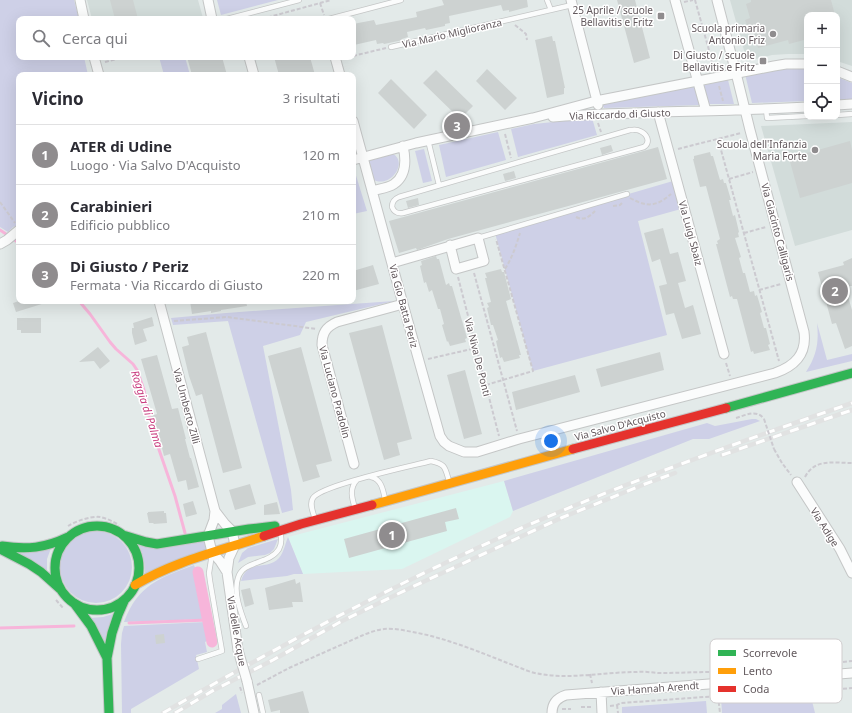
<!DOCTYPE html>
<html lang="it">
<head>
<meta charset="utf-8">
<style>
  :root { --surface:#fff; --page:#f2f2f3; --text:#2b2b33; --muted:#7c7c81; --line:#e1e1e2; --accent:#8f8c8e }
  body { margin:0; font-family:"Noto Sans",sans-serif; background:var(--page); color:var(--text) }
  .controls { position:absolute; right:12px; top:12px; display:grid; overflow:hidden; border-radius:8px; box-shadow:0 4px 16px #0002 }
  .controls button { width:36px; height:36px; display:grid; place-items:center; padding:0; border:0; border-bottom:1px solid var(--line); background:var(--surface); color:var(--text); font:20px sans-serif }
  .you { position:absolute; left:551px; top:441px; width:14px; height:14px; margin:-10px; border:3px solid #fff; border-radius:50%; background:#1a73e8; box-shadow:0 0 0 6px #1a73e833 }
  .badge { display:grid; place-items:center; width:26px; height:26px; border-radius:50%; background:var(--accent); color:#fff; font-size:13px; font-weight:700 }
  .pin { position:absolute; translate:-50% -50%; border:2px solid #fff; box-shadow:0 1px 4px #0006 }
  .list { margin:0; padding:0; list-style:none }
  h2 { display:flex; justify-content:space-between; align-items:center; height:52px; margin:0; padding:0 16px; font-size:17px }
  h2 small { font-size:13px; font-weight:400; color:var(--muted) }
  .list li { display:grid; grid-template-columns:26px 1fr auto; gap:12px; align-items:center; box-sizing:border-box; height:60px; padding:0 16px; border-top:1px solid var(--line) }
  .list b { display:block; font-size:15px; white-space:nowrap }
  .list p { margin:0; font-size:13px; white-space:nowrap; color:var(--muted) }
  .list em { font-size:13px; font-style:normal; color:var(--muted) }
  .icon { flex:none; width:22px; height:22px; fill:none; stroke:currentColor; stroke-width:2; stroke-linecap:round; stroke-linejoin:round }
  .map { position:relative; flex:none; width:852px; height:713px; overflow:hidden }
  .search { position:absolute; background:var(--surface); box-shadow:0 4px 16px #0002; left:16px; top:16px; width:340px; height:44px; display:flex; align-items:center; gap:10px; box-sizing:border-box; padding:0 14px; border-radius:8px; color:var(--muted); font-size:15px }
  .panel { position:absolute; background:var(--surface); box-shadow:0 4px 16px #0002; left:16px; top:72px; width:340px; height:232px; border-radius:8px }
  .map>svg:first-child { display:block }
</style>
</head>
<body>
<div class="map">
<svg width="852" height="713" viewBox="0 0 852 713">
  <rect width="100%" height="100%" fill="#e3eae9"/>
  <!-- commercial -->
  <path fill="#daf6f0" d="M 504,481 L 513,511 L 510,517 L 402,569 L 303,574 L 288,537 Z"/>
  <!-- education -->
  <path fill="#d2dcda" d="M 87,0 L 198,0 L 203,18 L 92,19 Z
    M 730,0 L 852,0 L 852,66 L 837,61 L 837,15 L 807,15 L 807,54 L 788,54 L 772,55 L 747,61 Z
    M 852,122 L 852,230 L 795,246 L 761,126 Z"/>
  <!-- green -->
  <path fill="#ced0e7" d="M 0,0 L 74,0 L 79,19 L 19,19 L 19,57 L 84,57 L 88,75 L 19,75 L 19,225 L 13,227 L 8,232 L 0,227 Z
    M 217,0 L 278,0 L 221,15 Z
    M 159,57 L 185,57 L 190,75 L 164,75 Z
    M 784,68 L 807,68 L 807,101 L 752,103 L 745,74 Z
    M 837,77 L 852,83 L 852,99 L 837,100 Z
    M 728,80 L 734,104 L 708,104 L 704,85 Z
    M 694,86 L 700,105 L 604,108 L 601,102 Z
    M 592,118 L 597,135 L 518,157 L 511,129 L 534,124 Z
    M 498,132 L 506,160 L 446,177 L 439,145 Z
    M 424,149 L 432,181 L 423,183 L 415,151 Z
    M 393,154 C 408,162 391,188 374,180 L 368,165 L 369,160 Z
    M 353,166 L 367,211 L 353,214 Z
    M 673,181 L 681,209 L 638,221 L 667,335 L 533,371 L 495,233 Z
    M 394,301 L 306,322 L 300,335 L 263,346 L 291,490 L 293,510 L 282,513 L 228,321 L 173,325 L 171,318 L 226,313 Z
    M 817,323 L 827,360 L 852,354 L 852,361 L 806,372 C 817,355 819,342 817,323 Z
    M 752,419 L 756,419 L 760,421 L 709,439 L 693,439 L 513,511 L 504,481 L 707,423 L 715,426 Z
    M60 567a36 36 0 1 1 72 0a36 36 0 1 1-72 0Z
    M 288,537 L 303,574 L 294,574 L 287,576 L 241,581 C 248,558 268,571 279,558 C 284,552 285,544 288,537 Z
    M 278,539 L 274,549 L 270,553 L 265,555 L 248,557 L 238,563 L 242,553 L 248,548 Z
    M 205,540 L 208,550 L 145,574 C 145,563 143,555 139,545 Z
    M 51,548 L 47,559 L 47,573 L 13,552 Z
    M 194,565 L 197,573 L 206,619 L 124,622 C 138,585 159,578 194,565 Z
    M 116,613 L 107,650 L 90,618 L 103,617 Z
    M 206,622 L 209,640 L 205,642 L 207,652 L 196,655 L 199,669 L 131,709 L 131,713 L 122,713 L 121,644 L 122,633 L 124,626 Z
    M 810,693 L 815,713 L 722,713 L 721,698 Z
    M 236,694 L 241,713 L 215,713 L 222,709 L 222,705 Z
    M 706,701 L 707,713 L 622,713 L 622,707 Z"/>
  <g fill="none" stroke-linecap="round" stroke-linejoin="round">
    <!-- stream -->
    <path stroke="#f7b5da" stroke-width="3" d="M 0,230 L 19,243
      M 79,301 L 90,314 L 110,342 L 116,349 L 133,364 L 137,370 L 144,390 L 148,412 L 156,441 L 175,496 L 185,533
      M 129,623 L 208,620
      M 0,628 L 74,626"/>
    <!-- canal -->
    <path stroke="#f7b5da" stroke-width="11" d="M 198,572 L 212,642"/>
  </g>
  <!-- building -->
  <path fill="#cdd2d1" d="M 110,0 L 133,0 L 138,19 L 115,19 Z
    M 442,0 L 527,0 L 528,7 L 509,12 L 509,10 L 503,11 L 501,5 L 449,16 L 450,23 L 445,24 L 445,26 L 426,30 L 425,28 L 407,32 L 408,37 L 402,39 L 403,40 L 384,44 L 383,43 L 377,44 L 376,40 L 354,45 L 353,39 L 353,24 L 374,20 L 376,25 L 417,17 L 416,12 L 444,5 Z
    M 617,0 L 635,0 L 650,58 L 634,63 Z
    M 751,0 L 831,0 L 835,15 L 807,15 L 807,35 L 804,36 L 804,40 L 789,44 L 788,40 L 758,48 L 754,33 L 750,34 L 745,20 L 750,18 L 746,4 L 751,2 Z
    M 552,36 L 553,41 L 555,41 L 565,88 L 564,88 L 564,94 L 547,98 L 535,40 Z
    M 187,57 L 222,57 L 227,75 L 192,75 Z
    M 274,57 L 310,57 L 315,75 L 279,75 Z
    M 487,69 L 517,98 L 505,110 L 476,81 Z
    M 436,70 L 473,106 L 460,119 L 423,83 Z
    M 391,79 L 427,115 L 414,129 L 378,93 Z
    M 850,141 L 852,150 L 852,183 L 800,198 L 789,158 Z
    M 611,145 L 613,151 L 602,155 L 600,148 Z
    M 658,147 L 667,179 L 448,239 L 417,250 L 416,248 L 399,253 L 389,221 Z
    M 710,152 L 711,156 L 713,156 L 720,180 L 723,179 L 724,183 L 726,183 L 731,200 L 729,200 L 733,216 L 735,215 L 739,232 L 738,233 L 739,237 L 735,238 L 741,257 L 739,258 L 743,273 L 745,273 L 750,292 L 754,291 L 755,296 L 757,295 L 762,312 L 760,313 L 764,328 L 766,328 L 770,344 L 768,345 L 770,350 L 754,354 L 753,351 L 751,352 L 737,299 L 733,299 L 732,296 L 730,297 L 716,244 L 718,244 L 717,241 L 720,239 L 706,186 L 700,187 L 693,159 L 694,159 L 694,156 Z
    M 514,171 L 516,178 L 505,181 L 503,174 Z
    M 418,198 L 419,205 L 408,208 L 406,201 Z
    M 663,228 L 670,254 L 678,252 L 686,281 L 678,283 L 685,308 L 693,305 L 701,334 L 682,339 L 674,313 L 666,315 L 659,286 L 667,284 L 660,259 L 652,262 L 644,233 Z
    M 436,256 L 437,259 L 439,259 L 446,285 L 449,283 L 450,286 L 452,286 L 467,338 L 465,339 L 466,342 L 450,346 L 448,341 L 447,342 L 442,325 L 444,324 L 440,309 L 438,309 L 432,290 L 429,292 L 426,282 L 424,283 L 420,266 L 422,265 L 421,261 Z
    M 852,258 L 852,286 L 849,286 L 848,284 L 845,286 L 852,310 L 852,346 L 845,349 L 836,323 L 832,324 L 818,272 L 844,265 L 843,262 Z
    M 373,265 L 379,284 L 353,291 L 353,271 Z
    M 501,269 L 502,272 L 504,272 L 511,299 L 506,301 L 521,355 L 519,355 L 520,358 L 504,362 L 502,357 L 500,358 L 496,341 L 498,340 L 493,325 L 491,325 L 487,308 L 489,307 L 487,303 L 491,302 L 485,278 L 487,278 L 485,273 Z
    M 19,301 L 44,301 L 45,303 L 16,312 L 13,303 Z
    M 190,301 L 246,301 L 247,306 L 221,310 L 221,311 L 211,313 L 211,311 L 192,314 Z
    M 152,317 L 154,326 L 143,329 L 147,341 L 135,345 L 132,333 L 132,328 L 134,328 L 133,323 Z
    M 17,318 L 41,318 L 41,333 L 21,333 L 21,330 L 17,330 Z
    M 382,325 L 412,439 L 397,443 L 400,455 L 384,460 L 349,333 Z
    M 206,332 L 242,468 L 223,473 L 202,394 L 196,396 L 189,376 L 182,347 L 189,345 L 187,337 Z
    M 98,347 L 110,361 L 100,369 L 94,361 L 79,362 Z
    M 301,347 L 332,461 L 316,465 L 320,477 L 303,482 L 268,356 Z
    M 660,352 L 664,370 L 601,387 L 596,369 Z
    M 157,355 L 172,409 L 178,408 L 186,439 L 185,439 L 190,458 L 191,458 L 199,487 L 188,490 L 186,480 L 178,482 L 170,454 L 164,456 L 157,428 L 155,428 L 151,416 L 157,414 L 141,359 Z
    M 465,370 L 482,434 L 464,439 L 447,375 Z
    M 575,375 L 580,392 L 516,410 L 512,392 Z
    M 250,484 L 256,504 L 235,510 L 229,490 Z
    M 193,501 L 197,514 L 186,517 L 183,504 Z
    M 277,502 L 280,514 L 264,515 L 264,505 Z
    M 456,508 L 459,519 L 445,522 L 447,531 L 349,558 L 344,539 Z
    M 164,511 L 164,513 L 166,513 L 167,523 L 153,524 L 154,523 L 149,523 L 147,513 L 148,513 L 148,512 Z
    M 295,579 L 296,584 L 300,582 L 303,602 L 292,602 L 293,607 L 269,610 L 265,588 Z
    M 250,588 L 254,604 L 245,607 L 241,590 Z
    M 164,634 L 165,643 L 156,644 L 155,635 Z
    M 303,691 L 309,713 L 280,713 L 280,710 L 271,712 L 268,700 Z"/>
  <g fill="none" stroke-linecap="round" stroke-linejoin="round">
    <!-- lane casing -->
    <g stroke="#c4c6c6" stroke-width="6">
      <path id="lane" d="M 547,0 L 551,10
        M 227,19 L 299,0
        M 329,19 L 401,0
        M 391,47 L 572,5
        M 766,109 L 767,118 L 807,116
        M 837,115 L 852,114
        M 630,130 C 633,130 637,129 640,131 C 647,134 651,142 644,147 L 403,213 C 397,214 394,212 392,207 C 392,202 394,199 399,197 Z
        M 428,140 L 439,185
        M 478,238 L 627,194
        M 371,477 C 381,479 383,489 385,499
        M 355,508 C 352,499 349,488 357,480
        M 315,519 C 313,512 309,504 313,498 C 321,485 412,466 431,461 C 446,464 445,468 449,481
        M 246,626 C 241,613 233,592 238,578 C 243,560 269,565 279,549 C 282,543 282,538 280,531
        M 198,659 L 222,651 L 210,581 L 209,573 L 212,554
        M 259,695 L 263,713"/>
    </g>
    <!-- street casing -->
    <g stroke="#c4c6c6" stroke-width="11">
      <path id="street" d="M 80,0 L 84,19
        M 208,0 L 212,19
        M 571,0 L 598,105
        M 675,0 L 706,111
        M 94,57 L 99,75
        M 249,57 L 254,75
        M 335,57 L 340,75
        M 837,71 L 852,77
        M 837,105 L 852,104
        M 658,112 L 724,354
        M 553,117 C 638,111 722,112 807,107
        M 353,121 L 403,304 L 440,436 L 444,442 L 449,446 L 464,452 L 477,452 L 519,439 L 775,373 C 795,366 807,354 804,332 L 750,130 L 736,73 L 717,0
        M 353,160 L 416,143 L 533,118 L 596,101 L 774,66 L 786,64 L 807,64
        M 372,191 C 379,189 388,188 394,184 C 407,175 406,159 403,146
        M 0,244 L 7,240 L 19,230
        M 392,263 L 478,238 L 484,261 L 456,269 L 450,245
        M 159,301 L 215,511 L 225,524 L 232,531 L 235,545 L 229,558 L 227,572 L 238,650
        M 354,464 L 322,345 C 322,333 326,327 337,322 L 403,304
        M 797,482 L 840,549 L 852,573
        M 215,511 L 214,520 L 208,536 L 212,552 L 220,561 L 227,572
        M 247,681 L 254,713
        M 601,692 L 602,713
        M 552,713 C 552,703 557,698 566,695 L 852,673"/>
    </g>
    <!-- fast casing -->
    <g stroke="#c5c6c7" stroke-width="11">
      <path id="fast" d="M 726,408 L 852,373
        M55 568a42 42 0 1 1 84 0a42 42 0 1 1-84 0Z
        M 123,535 L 146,542 L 157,544 L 249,529 L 275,526
        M 2,546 C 27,550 45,548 68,537
        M 0,549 L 29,564 L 41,572 L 60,589
        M 74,603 L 91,626 L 107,658
        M 109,713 L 107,658 L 112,633 L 118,615 L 125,599"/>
    </g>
    <!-- slow casing -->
    <g stroke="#c5c6c7" stroke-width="11">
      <path id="slow" d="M 372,505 L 573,449
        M 135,585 C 175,561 220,551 264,536"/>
    </g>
    <!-- jam casing -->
    <g stroke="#c5c6c7" stroke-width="11">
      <path id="jam" d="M 573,449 L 726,408
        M 264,536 L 301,524 L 372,505"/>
    </g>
    <!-- path -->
    <path stroke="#cccad0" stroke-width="2" stroke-dasharray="4 2" stroke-linecap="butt" d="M 695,0 L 714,68
      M 684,2 L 693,0
      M 320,3 L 324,15
      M 262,19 L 331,0
      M 515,25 L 526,34 L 527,40
      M 353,56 L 386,48
      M 105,62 L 124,57
      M 719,86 L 723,101
      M 598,123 L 601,132
      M 505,134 L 511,158
      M 718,139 L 779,361
      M 678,149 L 741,133
      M 729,179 L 753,172
      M 630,198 C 648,208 657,206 671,194
      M 0,202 L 15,223
      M 613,206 L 620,205 L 622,203
      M 576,217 C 584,221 589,217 595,211
      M 744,233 L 766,227
      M 505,269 C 512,258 516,246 520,233
      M 474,273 L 517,431
      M 458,277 L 499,436
      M 759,290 L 781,284
      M 174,321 L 227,317 L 317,329
      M 428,359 L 476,348
      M 726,363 L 730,376
      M 486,385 L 533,371 L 496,239
      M 736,418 C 746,415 757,409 764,419
      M 774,449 L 782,463 L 791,475
      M 805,477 C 815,458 834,463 852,463
      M 68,526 C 76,521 91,516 100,517 C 106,518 114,522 119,525
      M 56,600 L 64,609
      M 590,674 L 592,683
      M 257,685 L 289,668 L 361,636 C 368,633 376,630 384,629 C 395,628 407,631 418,633 C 457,641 493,658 531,672 C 564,681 602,672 637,672 C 645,671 653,673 661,673 C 678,673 695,672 713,672 C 759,671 806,666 852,661
      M 718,696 L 720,713
      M 617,705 L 618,713
      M 610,706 L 617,705 L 621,703 L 718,696 L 814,691 L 852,688
      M 581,707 L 593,707
      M 562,709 L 571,709"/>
    <!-- lane -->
    <use href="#lane" stroke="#fbfcfc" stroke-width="4.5"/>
    <!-- street -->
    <use href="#street" stroke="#fbfcfc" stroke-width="9"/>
    <!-- fast -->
    <use href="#fast" stroke="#30b455" stroke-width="9"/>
    <!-- slow -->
    <use href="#slow" stroke="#ff9f0a" stroke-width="9"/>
    <!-- jam -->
    <use href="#jam" stroke="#e5322d" stroke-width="9"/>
    <!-- rail casing -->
    <g stroke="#e1e2e2" stroke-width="4.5">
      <path id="rail" d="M 722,455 L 852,410
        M 163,713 C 291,639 422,569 559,512 C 655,472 754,437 852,403
        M 175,713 L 214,690 L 273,660 L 340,622 L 410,588 L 561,518 L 645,484 L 675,473"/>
    </g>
    <!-- rail -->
    <use href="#rail" stroke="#fff" stroke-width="3" stroke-dasharray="9" stroke-linecap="butt"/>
    <!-- street-bridge casing -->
    <g stroke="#c4c6c6" stroke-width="11" stroke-linecap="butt">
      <path id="street-bridge" d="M 238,650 L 247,681"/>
    </g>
    <!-- path-bridge -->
    <path stroke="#cccad0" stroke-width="2" stroke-dasharray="4 2" stroke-linecap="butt" d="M 764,419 L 774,449
      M 240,687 L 242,693"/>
    <!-- street-bridge -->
    <use href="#street-bridge" stroke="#fbfcfc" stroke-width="9"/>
  </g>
  <!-- markers -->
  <g fill="#8f8c8e" stroke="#fff" stroke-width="1.5">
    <rect x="657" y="12" width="8" height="8" rx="2"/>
    <circle cx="773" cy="34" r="4"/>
    <rect x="759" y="57" width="8" height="8" rx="2"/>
    <circle cx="815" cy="150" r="4"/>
  </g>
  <g text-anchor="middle" stroke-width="3" stroke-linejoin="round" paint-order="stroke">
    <!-- poi labels -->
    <g font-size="10" fill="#62595d" stroke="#fff" text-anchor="end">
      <text x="653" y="14">25 Aprile / scuole<tspan x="653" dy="12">Bellavitis e Fritz</tspan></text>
      <text x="765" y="32">Scuola primaria<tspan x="765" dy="12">Antonio Friz</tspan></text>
      <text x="755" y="59">Di Giusto / scuole<tspan x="755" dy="12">Bellavitis e Fritz</tspan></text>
      <text x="807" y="148">Scuola dell'Infanzia<tspan x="807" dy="12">Maria Forte</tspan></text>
    </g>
    <!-- street labels -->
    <g font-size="10" fill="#62595d" stroke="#fff">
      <text transform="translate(452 33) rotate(-13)" y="4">Via Mario Miglioranza</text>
      <text transform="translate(620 114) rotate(-2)" y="4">Via Riccardo di Giusto</text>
      <text transform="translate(778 232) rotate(75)" y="4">Via Giacinto Calligaris</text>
      <text transform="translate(691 233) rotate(75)" y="4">Via Luigi Sbaiz</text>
      <text transform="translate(404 306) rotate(75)" y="4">Via Gio Batta Periz</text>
      <text transform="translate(478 357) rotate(76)" y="4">Via Niva De Ponti</text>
      <text transform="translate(335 392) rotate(75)" y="4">Via Luciano Pradolin</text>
      <text transform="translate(187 406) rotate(75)" y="4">Via Umberto Zilli</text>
      <text transform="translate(620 425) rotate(-15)" y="4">Via Salvo D'Acquisto</text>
      <text transform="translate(825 527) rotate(58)" y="4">Via Adige</text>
      <text transform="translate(237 631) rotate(80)" y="4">Via delle Acque</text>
      <text transform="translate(655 688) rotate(-4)" y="4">Via Hannah Arendt</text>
    </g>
    <!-- water labels -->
    <g font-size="11" font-style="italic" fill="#c83c7e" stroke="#fff">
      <text transform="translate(147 409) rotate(72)" y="4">Roggia di Palma</text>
    </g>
  </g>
  <!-- legend -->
  <rect x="710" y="639" width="132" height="64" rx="6" fill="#fff" stroke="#d0cdce" stroke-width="1"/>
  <rect x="718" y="650" width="18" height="6" fill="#30b455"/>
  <rect x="718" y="668" width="18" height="6" fill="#ff9f0a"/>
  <rect x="718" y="686" width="18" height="6" fill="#e5322d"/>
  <g font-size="11" fill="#62595d">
    <text x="743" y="657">Scorrevole</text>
    <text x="743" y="675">Lento</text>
    <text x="743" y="693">Coda</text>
  </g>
</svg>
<div class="controls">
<button>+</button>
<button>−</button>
<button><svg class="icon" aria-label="locate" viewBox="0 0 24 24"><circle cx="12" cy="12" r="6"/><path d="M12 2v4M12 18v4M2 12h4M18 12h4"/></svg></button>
</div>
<div class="you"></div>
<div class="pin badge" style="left:392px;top:535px">1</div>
<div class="pin badge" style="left:835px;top:291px">2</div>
<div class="pin badge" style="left:457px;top:126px">3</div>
<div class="search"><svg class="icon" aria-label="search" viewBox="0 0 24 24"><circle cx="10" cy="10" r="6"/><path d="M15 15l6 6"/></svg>Cerca qui</div>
<section class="panel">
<h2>Vicino<small>3 risultati</small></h2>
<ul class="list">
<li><span class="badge">1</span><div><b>ATER di Udine</b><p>Luogo · Via Salvo D'Acquisto</p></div><em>120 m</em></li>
<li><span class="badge">2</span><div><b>Carabinieri</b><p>Edificio pubblico</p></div><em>210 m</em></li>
<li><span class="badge">3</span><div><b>Di Giusto / Periz</b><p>Fermata · Via Riccardo di Giusto</p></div><em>220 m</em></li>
</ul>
</section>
</div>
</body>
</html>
